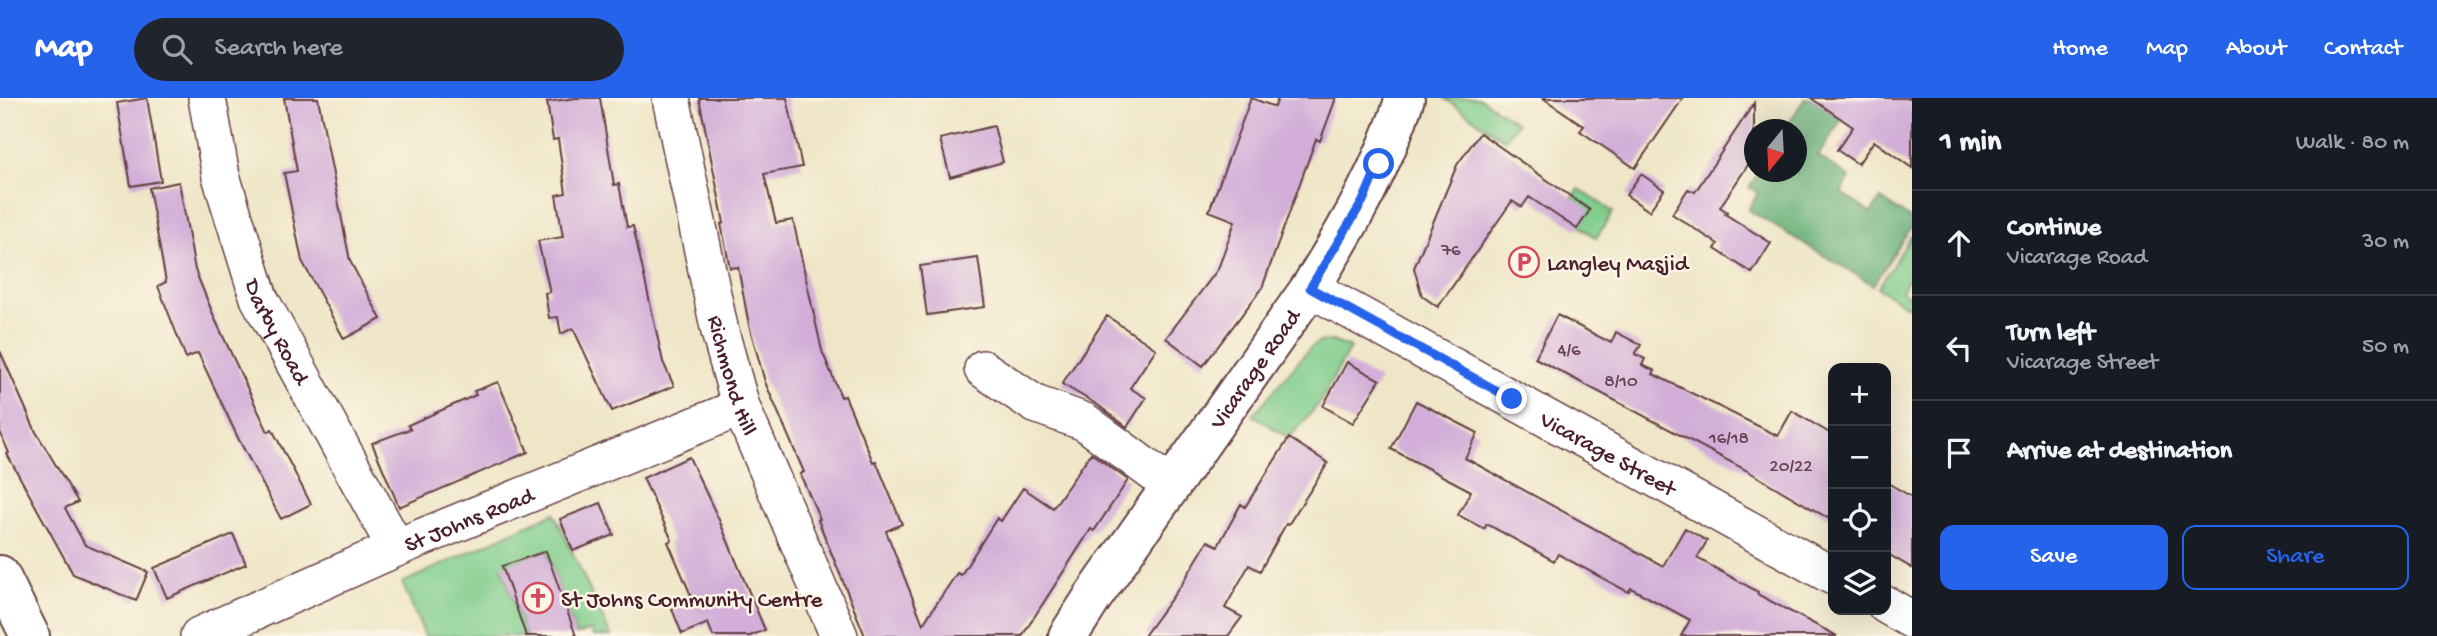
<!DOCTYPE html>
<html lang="en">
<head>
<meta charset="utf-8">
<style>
  :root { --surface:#171b24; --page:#20242c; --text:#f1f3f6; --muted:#9ea1a6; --line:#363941; --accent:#2563eb }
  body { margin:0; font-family:"Gochi Hand",sans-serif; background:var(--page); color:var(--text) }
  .controls { position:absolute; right:21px; bottom:21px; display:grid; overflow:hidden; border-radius:14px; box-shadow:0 7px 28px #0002 }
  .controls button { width:63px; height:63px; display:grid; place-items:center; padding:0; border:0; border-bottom:2px solid var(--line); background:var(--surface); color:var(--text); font:35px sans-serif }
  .compass { position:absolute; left:1744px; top:21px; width:63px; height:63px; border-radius:50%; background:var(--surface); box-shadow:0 7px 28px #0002; rotate:198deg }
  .stop { position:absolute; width:21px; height:21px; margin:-16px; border:5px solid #2563eb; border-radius:50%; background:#fff }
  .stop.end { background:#2563eb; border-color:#fff; box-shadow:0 2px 7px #0008 }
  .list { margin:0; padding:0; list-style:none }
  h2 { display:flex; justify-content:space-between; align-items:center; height:91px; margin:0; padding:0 28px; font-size:30px }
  h2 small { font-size:23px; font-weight:400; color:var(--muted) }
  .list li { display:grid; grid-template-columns:46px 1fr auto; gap:21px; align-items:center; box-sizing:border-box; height:105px; padding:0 28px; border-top:2px solid var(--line) }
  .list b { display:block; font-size:26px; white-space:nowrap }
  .list p { margin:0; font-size:23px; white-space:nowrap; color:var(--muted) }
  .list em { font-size:23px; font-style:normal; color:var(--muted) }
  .actions { display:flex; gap:14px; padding:21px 28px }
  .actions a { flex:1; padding:16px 0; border:2px solid var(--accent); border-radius:14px; text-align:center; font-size:24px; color:var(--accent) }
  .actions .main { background:var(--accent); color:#fff }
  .icon { flex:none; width:38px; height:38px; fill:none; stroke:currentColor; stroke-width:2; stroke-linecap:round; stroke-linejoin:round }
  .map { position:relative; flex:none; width:1912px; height:538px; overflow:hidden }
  header { display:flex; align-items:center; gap:42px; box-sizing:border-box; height:98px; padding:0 35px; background:var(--accent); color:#fff }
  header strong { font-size:33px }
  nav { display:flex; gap:38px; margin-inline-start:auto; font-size:24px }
  .search { width:490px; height:63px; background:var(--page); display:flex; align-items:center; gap:18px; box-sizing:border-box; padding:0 24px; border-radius:38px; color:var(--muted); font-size:26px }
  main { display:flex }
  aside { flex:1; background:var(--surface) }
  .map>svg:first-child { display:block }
</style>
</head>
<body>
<header>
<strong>Map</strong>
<div class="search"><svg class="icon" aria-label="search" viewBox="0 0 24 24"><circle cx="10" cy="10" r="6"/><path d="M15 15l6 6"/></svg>Search here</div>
<nav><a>Home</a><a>Map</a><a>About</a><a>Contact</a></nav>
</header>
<main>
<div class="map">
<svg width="1912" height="538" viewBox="0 0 1912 538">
  <rect width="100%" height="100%" fill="#fcf5e5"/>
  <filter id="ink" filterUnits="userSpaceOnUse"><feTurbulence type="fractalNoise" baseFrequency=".0143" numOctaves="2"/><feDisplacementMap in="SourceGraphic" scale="14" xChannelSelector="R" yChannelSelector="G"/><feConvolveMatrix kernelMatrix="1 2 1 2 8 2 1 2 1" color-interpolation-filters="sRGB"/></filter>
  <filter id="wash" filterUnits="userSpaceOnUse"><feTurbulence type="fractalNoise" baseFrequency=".00686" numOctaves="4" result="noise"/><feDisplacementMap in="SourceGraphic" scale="28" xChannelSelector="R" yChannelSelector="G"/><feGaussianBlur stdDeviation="1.57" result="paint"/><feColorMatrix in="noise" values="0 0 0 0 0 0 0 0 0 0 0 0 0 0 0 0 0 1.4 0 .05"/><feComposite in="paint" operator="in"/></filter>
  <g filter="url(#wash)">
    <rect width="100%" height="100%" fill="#efe6c7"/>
    <!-- green -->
    <path fill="#80cd8c" stroke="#65765c" stroke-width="2" d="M 1444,0 L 1480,0 L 1517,25 L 1505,42 Z
      M 1579,91 L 1613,114 L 1596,140 L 1562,115 Z
      M 1912,137 L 1912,176 L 1901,193 L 1912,200 L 1912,211 L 1878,190 Z
      M 1332,243 L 1350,250 L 1318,307 L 1289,340 L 1253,317 L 1309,251 L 1319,244 Z
      M 554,415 L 611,538 L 593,538 L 591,532 L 576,537 L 546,453 L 502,469 L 526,538 L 425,538 L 402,485 Z"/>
    <!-- forest -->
    <path fill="#68b078" stroke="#596852" stroke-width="2" d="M 1805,0 L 1811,0 L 1842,21 L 1818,58 L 1850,80 L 1841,95 L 1871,115 L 1881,101 L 1912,122 L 1912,128 L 1873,187 L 1748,112 L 1758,95 L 1749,89 L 1759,74 L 1797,74 L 1797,32 L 1785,31 Z"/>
    <g id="blocks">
      <!-- building -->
      <path fill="#d2aed8" d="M 147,0 L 161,83 L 131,88 L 117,5 Z
        M 284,0 L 318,0 L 350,163 L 381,221 L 344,241 L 302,163 L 284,75 L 297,73 Z
        M 575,0 L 600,0 L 614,87 L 619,86 L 627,129 L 633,128 L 663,264 L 674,288 L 612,313 L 573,230 L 561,236 L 558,219 L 549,220 L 545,195 L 550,194 L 538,143 L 563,139 L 556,97 L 566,95 L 558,41 L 553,42 L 547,4 Z
        M 699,0 L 787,0 L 802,69 L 764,76 L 776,125 L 793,122 L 822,253 L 841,299 L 845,298 L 873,364 L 876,363 L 902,426 L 886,433 L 923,526 L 957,475 L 961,477 L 997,420 L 1001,423 L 1023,390 L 1053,410 L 1091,355 L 1128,382 L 1094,433 L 1091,431 L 1022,538 L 865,538 L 818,422 L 820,421 L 800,376 L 804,374 L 765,284 L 749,227 L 738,169 L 730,170 L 721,126 L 724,125 Z
        M 1251,0 L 1275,9 L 1278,0 L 1336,0 L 1320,43 L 1316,41 L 1262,190 L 1203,268 L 1166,240 L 1218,171 L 1235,123 L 1209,113 Z
        M 1543,0 L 1683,0 L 1635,70 L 1580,33 L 1584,28 Z
        M 1811,0 L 1912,0 L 1912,70 L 1874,43 L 1858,66 L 1837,52 L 1853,29 Z
        M 1754,5 L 1754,58 L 1720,109 L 1727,114 L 1725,116 L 1771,145 L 1752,175 L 1715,151 L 1718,146 L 1672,116 L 1688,91 L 1695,94 Z
        M 994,28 L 1003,64 L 950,79 L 940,41 Z
        M 1480,35 L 1590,112 L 1577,131 L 1529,99 L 1522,109 L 1512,103 L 1438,209 L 1422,198 L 1414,170 L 1457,67 Z
        M 1641,76 L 1664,92 L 1649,113 L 1626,97 Z
        M 179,84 L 195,172 L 215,221 L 268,334 L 272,331 L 311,406 L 281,421 L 238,340 L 198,255 L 186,260 L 158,188 L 166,184 L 149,90 Z
        M 978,160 L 985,209 L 927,217 L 920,168 Z
        M 1557,217 L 1611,245 L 1616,234 L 1641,247 L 1635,256 L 1645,261 L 1642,267 L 1655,273 L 1653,276 L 1778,338 L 1792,313 L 1833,337 L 1833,423 L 1746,372 L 1535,260 Z
        M 1107,218 L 1156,251 L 1130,290 L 1146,300 L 1127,329 L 1098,307 L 1062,286 Z
        M 0,253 L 36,334 L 78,404 L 65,410 L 85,447 L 148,474 L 136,503 L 73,476 L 7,356 L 9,355 L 0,334 Z
        M 1347,264 L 1380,282 L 1353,325 L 1323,308 Z
        M 498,284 L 528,354 L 399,409 L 372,345 L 410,331 L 408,327 L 476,297 L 474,293 Z
        M 1416,303 L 1478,335 L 1465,360 L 1663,468 L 1685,430 L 1707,443 L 1697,460 L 1758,494 L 1757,496 L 1837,538 L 1681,538 L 1690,522 L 1631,490 L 1628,494 L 1558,456 L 1554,463 L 1487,426 L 1484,431 L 1458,417 L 1471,393 L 1391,351 Z
        M 1289,340 L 1328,365 L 1288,427 L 1286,426 L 1260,473 L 1249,467 L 1225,510 L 1242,519 L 1228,538 L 1144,538 L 1182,486 L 1208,443 L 1218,448 L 1241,406 L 1245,409 Z
        M 689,359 L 719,422 L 765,532 L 750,538 L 713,538 L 708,525 L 682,536 L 672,511 L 693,502 L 668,444 L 672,442 L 643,380 Z
        M 1886,384 L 1912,399 L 1912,470 L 1886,455 Z
        M 601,405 L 614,437 L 573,453 L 560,421 Z
        M 233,436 L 246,466 L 167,500 L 154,470 Z
        M 546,453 L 576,538 L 526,538 L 502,468 Z"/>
    </g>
  </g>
  <g filter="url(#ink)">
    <use href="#blocks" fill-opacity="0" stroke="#633d42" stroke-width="2"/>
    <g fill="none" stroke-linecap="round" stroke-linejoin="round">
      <!-- minor casing -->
      <g stroke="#633d42" stroke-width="40">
        <g id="minor">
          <path id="s1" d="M 207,0 L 221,78 L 259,200 L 396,450"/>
          <path id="s2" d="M 671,0 L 720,234 L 741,309 L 839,538"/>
          <path id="s3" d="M 1310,190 L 1833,478"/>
          <path d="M 983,271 L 1035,306 L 1085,324 L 1170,387"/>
          <path d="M 1886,507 L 1912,522"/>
          <path id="s4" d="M 199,538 L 396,450 L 741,309"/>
        </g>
      </g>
      <!-- tertiary casing -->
      <g stroke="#633d42" stroke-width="42">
        <path id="tertiary" d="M 0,477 L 30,538"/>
      </g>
      <!-- secondary casing -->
      <g stroke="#633d42" stroke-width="42">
        <g id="secondary">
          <path id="s5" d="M 1068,538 L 1093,499 L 1310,190 C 1348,130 1383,69 1405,0"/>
        </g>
      </g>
      <!-- minor -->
      <use href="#minor" stroke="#fff" stroke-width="37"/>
      <!-- tertiary -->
      <use href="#tertiary" stroke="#fff" stroke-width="38"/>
      <!-- secondary -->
      <use href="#secondary" stroke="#fff" stroke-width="38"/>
    </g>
  </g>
  <g fill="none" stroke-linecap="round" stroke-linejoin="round" filter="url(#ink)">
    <!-- route -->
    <path stroke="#2563eb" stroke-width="9" d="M 1379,66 L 1363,103 L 1310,190 L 1512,301"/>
  </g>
  <!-- icons -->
  <defs>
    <g id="parking-ring" transform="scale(1.575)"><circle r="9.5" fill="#fcf5e5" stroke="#d1495b" stroke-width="1.5"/><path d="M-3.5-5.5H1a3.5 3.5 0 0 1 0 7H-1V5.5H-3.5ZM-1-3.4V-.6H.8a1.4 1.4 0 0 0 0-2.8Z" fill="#d1495b"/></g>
    <g id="church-ring" transform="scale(1.575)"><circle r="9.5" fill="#fcf5e5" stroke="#d1495b" stroke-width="1.5"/><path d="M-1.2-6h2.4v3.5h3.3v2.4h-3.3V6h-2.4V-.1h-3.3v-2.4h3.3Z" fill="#d1495b"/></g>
  </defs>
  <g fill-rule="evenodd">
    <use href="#parking-ring" x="1524" y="164"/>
    <use href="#church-ring" x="538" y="500"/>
  </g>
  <g text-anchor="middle" stroke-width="5" stroke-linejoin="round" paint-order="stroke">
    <!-- number labels -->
    <g font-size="19" fill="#6c4356">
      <text x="1451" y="157">76</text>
      <text x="1569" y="257">4/6</text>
      <text x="1621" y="288">8/10</text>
      <text x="1729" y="345">16/18</text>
      <text x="1791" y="373">20/22</text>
    </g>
    <!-- poi labels -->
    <g font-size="23" fill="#4a1f2b" stroke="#fcf5e5" text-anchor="start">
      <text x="1547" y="172">Langley Masjid</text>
      <text x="561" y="508">St Johns Community Centre</text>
    </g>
    <!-- street labels -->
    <g font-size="23" fill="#4a1f2b" stroke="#fcf5e5">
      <text dy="8" stroke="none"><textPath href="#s1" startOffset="245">Darby Road</textPath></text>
      <text dy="8" stroke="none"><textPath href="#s5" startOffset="326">Vicarage Road</textPath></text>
      <text dy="8" stroke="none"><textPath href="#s2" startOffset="284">Richmond Hill</textPath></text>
      <text dy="8" stroke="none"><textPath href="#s3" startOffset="341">Vicarage Street</textPath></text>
      <text dy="8" stroke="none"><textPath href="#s4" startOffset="294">St Johns Road</textPath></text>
    </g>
  </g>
</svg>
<div class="controls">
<button>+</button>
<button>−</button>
<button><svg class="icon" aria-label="locate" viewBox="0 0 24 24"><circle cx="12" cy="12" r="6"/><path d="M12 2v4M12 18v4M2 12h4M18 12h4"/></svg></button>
<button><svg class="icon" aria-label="layers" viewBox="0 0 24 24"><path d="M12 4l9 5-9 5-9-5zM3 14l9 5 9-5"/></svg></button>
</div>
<svg class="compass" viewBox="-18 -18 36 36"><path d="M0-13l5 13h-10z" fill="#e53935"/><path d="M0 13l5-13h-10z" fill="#9ea1a6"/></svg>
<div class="stop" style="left:1379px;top:66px"></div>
<div class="stop end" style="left:1512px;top:301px"></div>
</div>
<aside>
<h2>1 min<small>Walk · 80 m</small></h2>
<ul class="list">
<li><svg class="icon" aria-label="ahead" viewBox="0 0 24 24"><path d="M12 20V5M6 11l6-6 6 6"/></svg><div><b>Continue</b><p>Vicarage Road</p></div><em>30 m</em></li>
<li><svg class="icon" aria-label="left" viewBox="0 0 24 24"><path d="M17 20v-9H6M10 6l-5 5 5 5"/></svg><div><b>Turn left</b><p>Vicarage Street</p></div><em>50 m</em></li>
<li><svg class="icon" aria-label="arrive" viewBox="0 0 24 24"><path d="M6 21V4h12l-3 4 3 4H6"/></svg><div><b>Arrive at destination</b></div></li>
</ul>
<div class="actions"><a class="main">Save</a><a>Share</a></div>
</aside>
</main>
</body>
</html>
